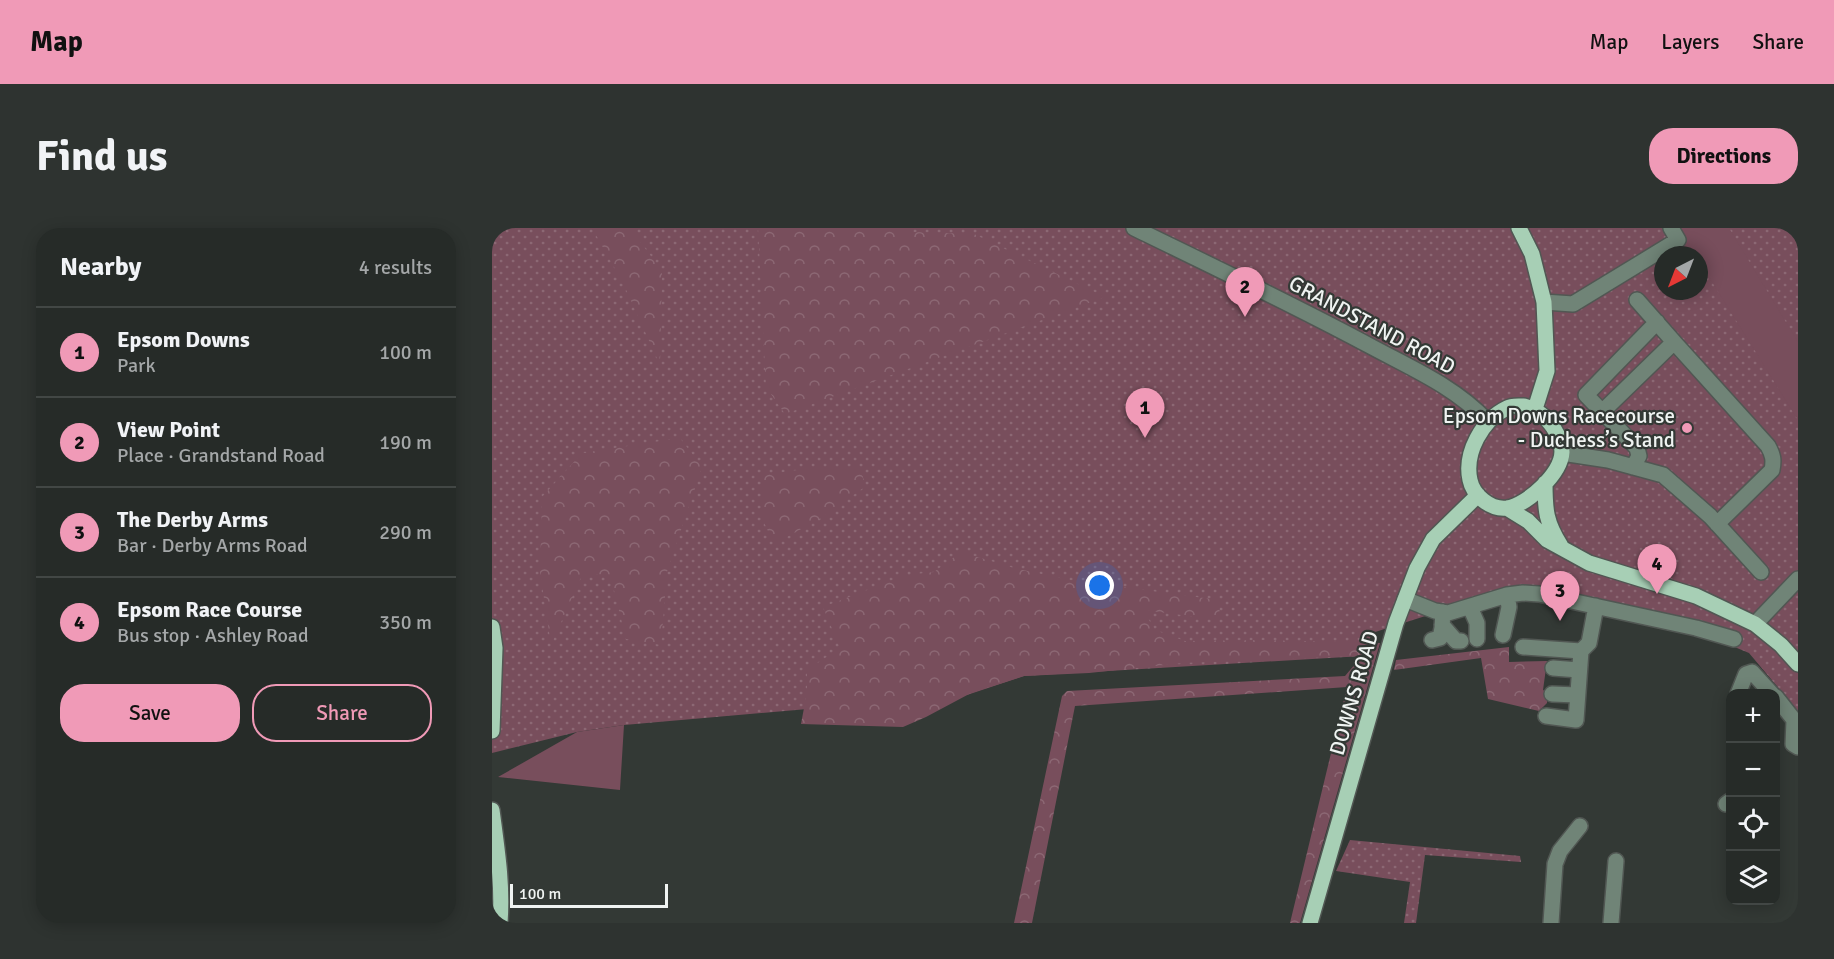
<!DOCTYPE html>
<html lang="en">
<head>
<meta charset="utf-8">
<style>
  :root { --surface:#262b28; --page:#2e3330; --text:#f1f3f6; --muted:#a4a7a8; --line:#424745; --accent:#f09ab7 }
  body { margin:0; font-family:Signika,sans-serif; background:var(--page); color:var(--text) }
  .controls { position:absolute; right:18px; bottom:18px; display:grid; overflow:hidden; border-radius:12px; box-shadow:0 3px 15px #0003 }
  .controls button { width:54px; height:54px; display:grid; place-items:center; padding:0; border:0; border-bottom:2px solid var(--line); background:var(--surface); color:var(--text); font:30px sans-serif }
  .compass { position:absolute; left:1162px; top:18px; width:54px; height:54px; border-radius:50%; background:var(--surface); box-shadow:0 3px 15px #0003; rotate:222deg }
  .scale { position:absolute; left:18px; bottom:15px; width:158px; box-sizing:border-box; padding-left:6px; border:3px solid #f0f4f2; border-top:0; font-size:16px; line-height:21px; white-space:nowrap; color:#f0f4f2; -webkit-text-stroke:4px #333935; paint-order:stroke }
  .you { position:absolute; left:608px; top:358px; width:21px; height:21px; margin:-15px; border:4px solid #fff; border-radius:50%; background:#1a73e8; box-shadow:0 0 0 9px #1a73e833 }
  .badge { display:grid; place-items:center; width:39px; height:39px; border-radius:50%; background:var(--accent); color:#111; font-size:20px; font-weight:700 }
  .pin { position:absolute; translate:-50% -50px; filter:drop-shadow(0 2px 3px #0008) }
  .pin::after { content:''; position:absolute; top:32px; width:21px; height:18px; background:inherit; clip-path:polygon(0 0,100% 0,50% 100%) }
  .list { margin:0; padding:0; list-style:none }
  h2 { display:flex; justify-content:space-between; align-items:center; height:78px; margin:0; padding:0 24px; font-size:26px }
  h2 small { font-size:20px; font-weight:400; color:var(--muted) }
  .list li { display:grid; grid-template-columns:39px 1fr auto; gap:18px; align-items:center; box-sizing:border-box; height:90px; padding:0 24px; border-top:2px solid var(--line) }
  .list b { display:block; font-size:22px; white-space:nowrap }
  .list p { margin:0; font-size:20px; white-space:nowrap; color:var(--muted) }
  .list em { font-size:20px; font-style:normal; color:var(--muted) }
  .actions { display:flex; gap:12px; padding:18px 24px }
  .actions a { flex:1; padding:14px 0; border:2px solid var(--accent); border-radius:24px; text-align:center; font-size:21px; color:var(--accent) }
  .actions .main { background:var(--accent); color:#111 }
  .icon { flex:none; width:33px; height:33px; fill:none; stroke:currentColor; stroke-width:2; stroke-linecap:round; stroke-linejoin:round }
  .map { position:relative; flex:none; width:1306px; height:695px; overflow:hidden; border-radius:24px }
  header { display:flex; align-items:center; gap:36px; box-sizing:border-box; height:84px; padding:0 30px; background:var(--accent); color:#111 }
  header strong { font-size:28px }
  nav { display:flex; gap:33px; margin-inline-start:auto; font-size:21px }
  .intro { display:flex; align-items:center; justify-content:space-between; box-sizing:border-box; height:144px; padding:0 36px }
  h1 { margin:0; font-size:42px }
  .button { padding:15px 27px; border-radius:24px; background:var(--accent); color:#111; font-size:21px; font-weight:700 }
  main { display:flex; gap:36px; padding:0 36px }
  aside { flex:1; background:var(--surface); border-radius:24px; box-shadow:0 3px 15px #0003 }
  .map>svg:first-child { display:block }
</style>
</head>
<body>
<header>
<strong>Map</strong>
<nav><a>Map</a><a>Layers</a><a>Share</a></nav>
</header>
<div class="intro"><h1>Find us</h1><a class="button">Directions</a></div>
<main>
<aside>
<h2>Nearby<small>4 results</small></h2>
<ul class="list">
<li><span class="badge">1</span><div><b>Epsom Downs</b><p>Park</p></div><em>100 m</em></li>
<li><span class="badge">2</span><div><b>View Point</b><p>Place · Grandstand Road</p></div><em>190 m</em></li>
<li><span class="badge">3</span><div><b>The Derby Arms</b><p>Bar · Derby Arms Road</p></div><em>290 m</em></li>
<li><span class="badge">4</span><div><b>Epsom Race Course</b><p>Bus stop · Ashley Road</p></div><em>350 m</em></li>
</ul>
<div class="actions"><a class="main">Save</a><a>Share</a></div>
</aside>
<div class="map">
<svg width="1306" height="695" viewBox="0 0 1306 695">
  <defs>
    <pattern id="grass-dots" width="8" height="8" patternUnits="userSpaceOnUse" patternTransform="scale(1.5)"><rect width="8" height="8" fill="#784e5c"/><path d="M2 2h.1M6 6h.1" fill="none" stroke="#8c6874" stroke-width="1.8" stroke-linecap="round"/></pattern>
    <pattern id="forest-crowns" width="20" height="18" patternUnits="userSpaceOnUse" patternTransform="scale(1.5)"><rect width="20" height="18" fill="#784e5c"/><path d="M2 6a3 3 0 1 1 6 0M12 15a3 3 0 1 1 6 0" fill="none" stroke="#8c6874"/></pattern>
  </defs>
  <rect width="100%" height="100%" fill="#333935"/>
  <!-- grass -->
  <path fill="url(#grass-dots)" fill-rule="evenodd" d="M 0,0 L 1306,0 L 1306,483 L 1257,425 L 1161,385 L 1031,357 L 880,405 L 871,428 L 532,448 L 475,467 L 132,497 L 85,504 L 0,525 ZM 1171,27 L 1207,27 L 1207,63 L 1171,63 Z
    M 858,612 L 1028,628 L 1029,634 L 933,627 L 924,695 L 912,695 L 918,654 L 844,643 Z"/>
  <!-- forest -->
  <path fill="url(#forest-crowns)" d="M 100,0 L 138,0 L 170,43 L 168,137 L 131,55 Z
    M 266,0 L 418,0 L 420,4 L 482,6 L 613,69 L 293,186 L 274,159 Z
    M 188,210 L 210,239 L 175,344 L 169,417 L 134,411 L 118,346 L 90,347 L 59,417 L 48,344 L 50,269 L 90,225 Z
    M 319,240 L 368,241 L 374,258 L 329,290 L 282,316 L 269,288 L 271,247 Z
    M 469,324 L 522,340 L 577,352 L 727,372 L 728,392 L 651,382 L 663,402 L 693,413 L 773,412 L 888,415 L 808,695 L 798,695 L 855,459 L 583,478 L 540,695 L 522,695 L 570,468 L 575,463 L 853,448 L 870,428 L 691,435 L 597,445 L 532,448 L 479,465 L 434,489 L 411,499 L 309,496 L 315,464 L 315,442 L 348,420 L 331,379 L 414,347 L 442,344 Z
    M 1017,419 L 1017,434 L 1055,433 L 1051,462 L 1055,464 L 1055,475 L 1047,483 L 996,471 L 989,430 L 902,442 L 904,432 Z"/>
  <!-- garden -->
  <path fill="#784e5c" d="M 1186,0 L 1237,0 L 1306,114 L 1306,192 L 1207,33 L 1207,27 L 1203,27 Z
    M 132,497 L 128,562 L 6,549 L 85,504 Z"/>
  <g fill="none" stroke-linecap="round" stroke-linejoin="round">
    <!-- minor casing -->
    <g stroke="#515753" stroke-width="18">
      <path id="minor" d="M 642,0 C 722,39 802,77 880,119 C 921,141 963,159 995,193
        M 1145,72 L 1182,114
        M 1052,74 L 1081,76 L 1186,12 L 1179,0
        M 1110,184 L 1182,114 L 1276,218 C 1281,227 1282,232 1280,242 L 1225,296
        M 1070,225 L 1116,232 L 1171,247 L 1218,288 L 1269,344
        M 1141,239 L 1147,228 L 1145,220 L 1094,167 L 1165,94
        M 913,371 L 943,383 L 956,385 L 1015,367 L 1031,365 L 1047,366 L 1204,400 L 1242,411
        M 978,379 L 985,395 L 985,411
        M 1263,396 L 1306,351
        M 950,397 L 964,413 L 969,413
        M 1011,407 L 1017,379 L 1015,367
        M 940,412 L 948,410 L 950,400 L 951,384
        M 1031,419 L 1089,423
        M 1061,440 L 1087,442
        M 1060,466 L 1085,467
        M 1246,466 L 1254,446 L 1260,444 L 1280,466
        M 1284,469 L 1302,492 L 1301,516 L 1306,519
        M 1054,488 L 1084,492 L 1089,423 L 1097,415 L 1104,378
        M 1234,576 L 1238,573
        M 1059,695 L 1063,636 L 1068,623 L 1088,598
        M 1119,695 L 1124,633"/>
    </g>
    <!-- major casing -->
    <g stroke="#515753" stroke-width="18">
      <path id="major" d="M 1027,0 L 1040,26 L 1052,74 L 1055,143 L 1043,181
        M 1032,178 C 1046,182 1053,188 1061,199 C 1066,207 1070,215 1070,224 C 1069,246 1035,277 1015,280 C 998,282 981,267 978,252 C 972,225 990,192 1015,180 C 1020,177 1027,178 1032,178 Z
        M 1053,255 C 1053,282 1054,295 1069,318
        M 1015,280 L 1036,293 L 1055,312 L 1097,335 L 1204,368 L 1263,396 L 1289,417 L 1306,436
        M 0,399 L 3,420 L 0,503
        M 0,582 C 5,620 11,656 8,695
        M 818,695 L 904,395 L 925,340 L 941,311 L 986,267"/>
    </g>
    <!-- minor -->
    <use href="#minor" stroke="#708477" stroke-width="15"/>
    <!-- major -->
    <use href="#major" stroke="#a7cfb5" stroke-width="15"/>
  </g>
  <!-- markers -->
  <circle fill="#f09ab7" stroke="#333935" stroke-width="2" cx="1195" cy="200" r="6"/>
  <g text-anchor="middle" stroke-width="4.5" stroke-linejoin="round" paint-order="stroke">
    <!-- street labels -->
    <g font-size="21" fill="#f0f4f2" stroke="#333935">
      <text transform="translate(880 97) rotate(28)" y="7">GRANDSTAND ROAD</text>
      <text transform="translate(862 465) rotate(-74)" y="7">DOWNS ROAD</text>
    </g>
    <!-- poi labels -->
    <g font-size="21" fill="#f0f4f2" stroke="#333935" text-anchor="end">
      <text x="1183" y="195">Epsom Downs Racecourse<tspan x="1183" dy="24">- Duchess’s Stand</tspan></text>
    </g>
  </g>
</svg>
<div class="controls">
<button>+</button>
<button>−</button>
<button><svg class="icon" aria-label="locate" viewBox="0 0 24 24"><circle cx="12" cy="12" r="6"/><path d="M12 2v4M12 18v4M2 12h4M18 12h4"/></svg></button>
<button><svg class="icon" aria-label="layers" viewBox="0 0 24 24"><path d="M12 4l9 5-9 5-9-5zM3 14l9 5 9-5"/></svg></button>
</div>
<svg class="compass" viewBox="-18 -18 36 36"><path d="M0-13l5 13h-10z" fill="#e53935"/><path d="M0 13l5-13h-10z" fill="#a4a7a8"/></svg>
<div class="scale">100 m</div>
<div class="you"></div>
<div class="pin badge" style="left:653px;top:210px">1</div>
<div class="pin badge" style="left:753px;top:89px">2</div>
<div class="pin badge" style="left:1068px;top:393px">3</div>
<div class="pin badge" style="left:1165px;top:366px">4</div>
</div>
</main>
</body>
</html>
